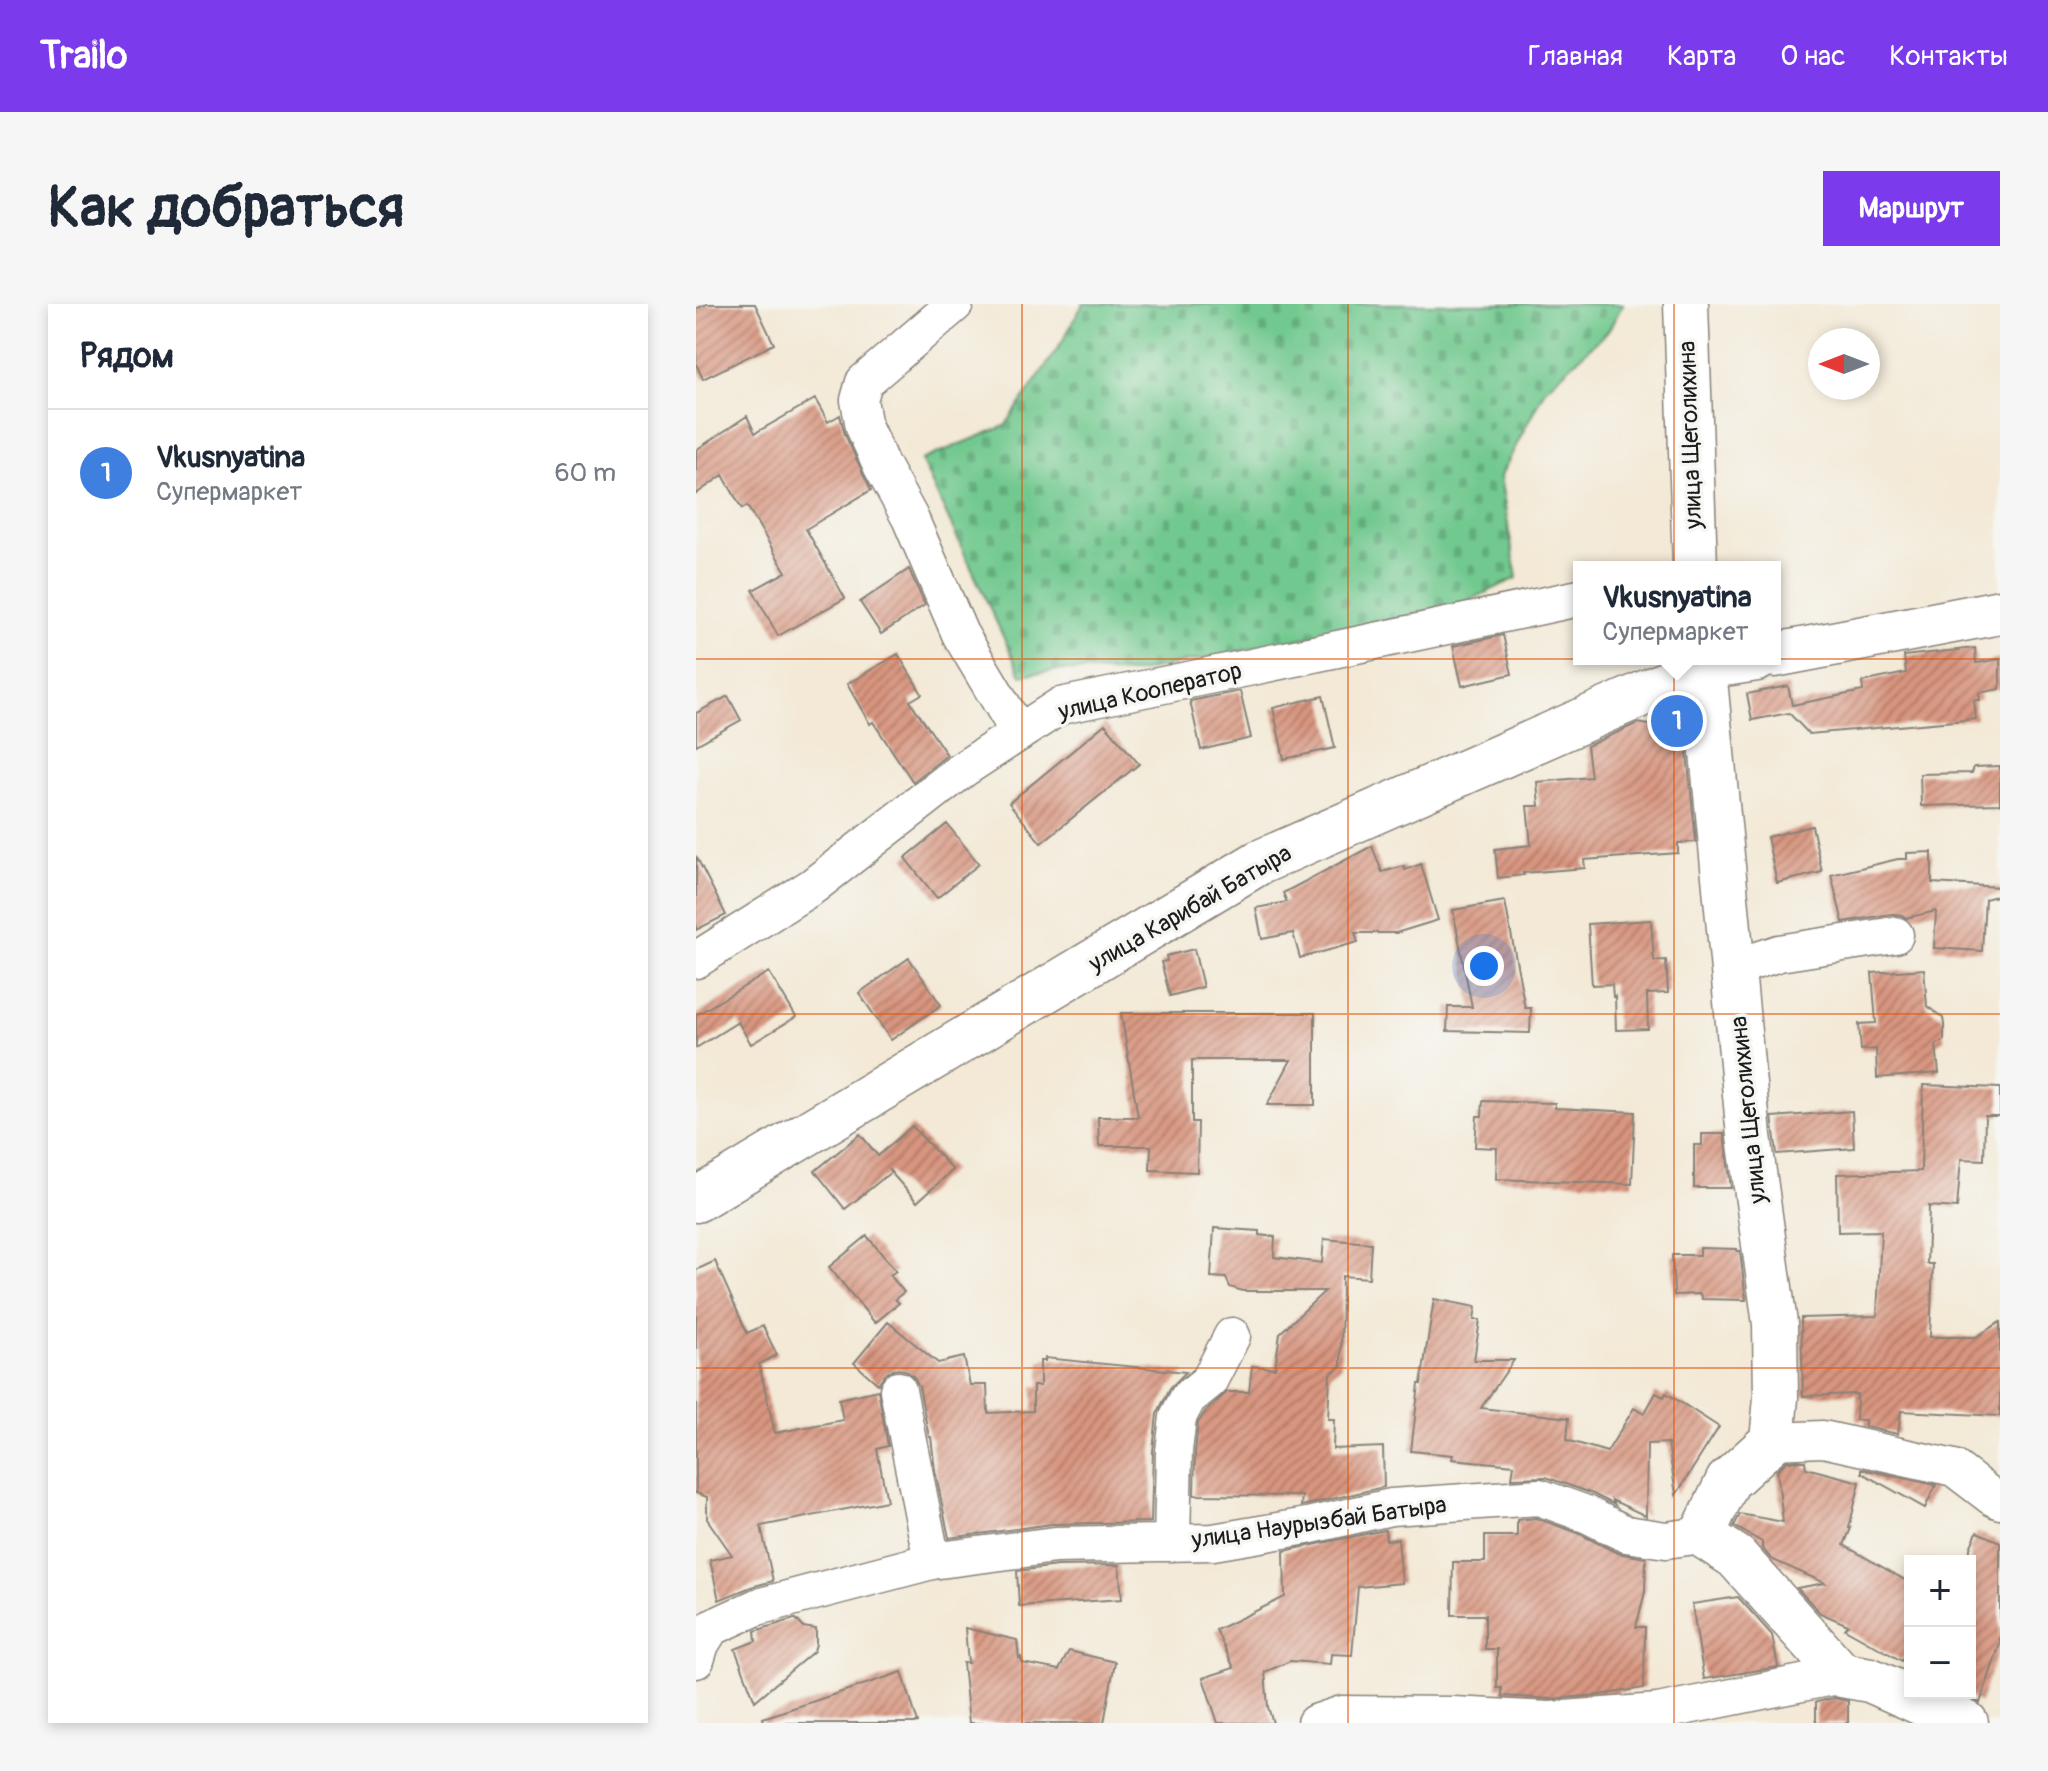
<!DOCTYPE html>
<html lang="ru">
<head>
<meta charset="utf-8">
<style>
  :root { --surface:#fff; --page:#f6f6f7; --text:#1f2937; --muted:#747a83; --line:#e0e1e3; --accent:#7c3aed }
  body { margin:0; font-family:Pangolin,sans-serif; background:var(--page); color:var(--text) }
  .controls { position:absolute; right:24px; bottom:24px; display:grid; overflow:hidden; border-radius:0px; box-shadow:0 4px 12px #0003 }
  .controls button { width:72px; height:72px; display:grid; place-items:center; padding:0; border:0; border-bottom:2px solid var(--line); background:var(--surface); color:var(--text); font:40px sans-serif }
  .compass { position:absolute; left:1112px; top:24px; width:72px; height:72px; border-radius:50%; background:var(--surface); box-shadow:0 4px 12px #0003; rotate:270deg }
  .you { position:absolute; left:788px; top:662px; width:28px; height:28px; margin:-20px; border:6px solid #fff; border-radius:50%; background:#1a73e8; box-shadow:0 0 0 12px #1a73e833 }
  .badge { display:grid; place-items:center; width:52px; height:52px; border-radius:50%; background:var(--accent); color:#fff; font-size:26px; font-weight:700 }
  .pin { position:absolute; translate:-50% -50%; border:4px solid #fff; box-shadow:0 2px 8px #0006 }
  .popup { position:absolute; left:877px; top:257px; width:208px; height:104px; box-sizing:border-box; display:grid; place-content:center; border-radius:0px; background:var(--surface); filter:drop-shadow(0 2px 6px #0005); font-size:26px; white-space:nowrap; color:var(--muted) }
  .popup b { font-size:30px; color:var(--text) }
  .popup::after { content:''; position:absolute; left:50%; top:100%; margin-left:-16px; border:16px solid transparent; border-top-color:var(--surface) }
  .list { margin:0; padding:0; list-style:none }
  h2 { display:flex; justify-content:space-between; align-items:center; height:104px; margin:0; padding:0 32px; font-size:34px }
  h2 small { font-size:26px; font-weight:400; color:var(--muted) }
  .list li { display:grid; grid-template-columns:52px 1fr auto; gap:24px; align-items:center; box-sizing:border-box; height:128px; padding:0 32px; border-top:2px solid var(--line) }
  .list b { display:block; font-size:30px; white-space:nowrap }
  .list p { margin:0; font-size:26px; white-space:nowrap; color:var(--muted) }
  .list em { font-size:26px; font-style:normal; color:var(--muted) }
  .map { position:relative; flex:none; width:1304px; height:1419px; overflow:hidden; border-radius:0px }
  header { display:flex; align-items:center; gap:48px; box-sizing:border-box; height:112px; padding:0 40px; background:var(--accent); color:#fff }
  header strong { font-size:38px }
  nav { display:flex; gap:44px; margin-inline-start:auto; font-size:28px }
  .intro { display:flex; align-items:center; justify-content:space-between; box-sizing:border-box; height:192px; padding:0 48px }
  h1 { margin:0; font-size:56px }
  .button { padding:20px 36px; border-radius:0px; background:var(--accent); color:#fff; font-size:28px; font-weight:700 }
  main { display:flex; gap:48px; padding:0 48px }
  aside { flex:1; background:var(--surface); border-radius:0px; box-shadow:0 4px 12px #0003 }
  .map>svg:first-child { display:block }
</style>
</head>
<body>
<header>
<strong>Trailo</strong>
<nav><a>Главная</a><a>Карта</a><a>О нас</a><a>Контакты</a></nav>
</header>
<div class="intro"><h1>Как добраться</h1><a class="button">Маршрут</a></div>
<main>
<aside>
<h2>Рядом<small></small></h2>
<ul class="list">
<li><span class="badge" style="background:#3f7fe0">1</span><div><b>Vkusnyatina</b><p>Супермаркет</p></div><em>60 m</em></li>
</ul>
</aside>
<div class="map">
<svg width="1304" height="1419" viewBox="0 0 1304 1419">
  <defs>
    <pattern id="cemetery-stones" width="16" height="16" patternUnits="userSpaceOnUse" patternTransform="scale(2)"><rect width="16" height="16" fill="#72c98f"/><path d="M2 7V4a2 2 0 0 1 4 0v3zM10 15v-3a2 2 0 0 1 4 0v3z" fill="#62ac7b"/></pattern>
    <pattern id="building-hatch" width="6" height="6" patternUnits="userSpaceOnUse" patternTransform="scale(2)"><rect width="6" height="6" fill="#d8957f"/><path d="M-1 1l2-2M0 6l6-6M5 7l2-2" fill="none" stroke="#ae7967"/></pattern>
  </defs>
  <rect width="100%" height="100%" fill="#f6f6f2"/>
  <filter id="ink" filterUnits="userSpaceOnUse"><feTurbulence type="fractalNoise" baseFrequency=".0125" numOctaves="2"/><feDisplacementMap in="SourceGraphic" scale="16" xChannelSelector="R" yChannelSelector="G"/><feConvolveMatrix kernelMatrix="1 2 1 2 8 2 1 2 1" color-interpolation-filters="sRGB"/></filter>
  <filter id="wash" filterUnits="userSpaceOnUse"><feTurbulence type="fractalNoise" baseFrequency=".006" numOctaves="4" result="noise"/><feDisplacementMap in="SourceGraphic" scale="32" xChannelSelector="R" yChannelSelector="G"/><feGaussianBlur stdDeviation="1.8" result="paint"/><feColorMatrix in="noise" values="0 0 0 0 0 0 0 0 0 0 0 0 0 0 0 0 0 1.4 0 .05"/><feComposite in="paint" operator="in"/></filter>
  <g filter="url(#wash)">
    <rect width="100%" height="100%" fill="#f3e9d6"/>
    <!-- cemetery -->
    <path fill="url(#cemetery-stones)" stroke="#477256" stroke-width="2" d="M 387,0 L 927,0 L 912,27 L 849,85 L 804,173 L 821,274 L 759,303 L 437,369 L 365,366 L 325,371 L 225,156 L 309,122 L 366,38 Z"/>
    <g id="blocks">
      <!-- building -->
      <path fill="url(#building-hatch)" d="M 11,0 L 59,0 L 78,40 L 7,75 L 0,60 L 0,5 Z
        M 119,95 L 132,118 L 144,111 L 149,131 L 175,186 L 110,225 L 149,294 L 82,332 L 57,286 L 90,268 L 51,202 L 46,205 L 27,171 L 0,190 L 0,146 L 51,112 L 59,129 Z
        M 213,265 L 229,301 L 185,330 L 164,298 Z
        M 807,331 L 816,370 L 766,382 L 757,342 Z
        M 1279,344 L 1280,359 L 1304,355 L 1304,385 L 1283,389 L 1284,396 L 1278,396 L 1280,415 L 1113,430 L 1093,409 L 1056,416 L 1051,390 L 1092,382 L 1096,401 L 1167,387 L 1166,378 L 1210,369 L 1208,352 Z
        M 202,350 L 226,390 L 214,397 L 251,451 L 217,478 L 177,418 L 174,420 L 151,380 Z
        M 544,387 L 555,434 L 505,446 L 494,397 Z
        M 32,392 L 45,416 L 0,441 L 0,409 Z
        M 627,392 L 639,444 L 588,455 L 577,404 Z
        M 986,400 L 1000,538 L 982,539 L 982,549 L 888,556 L 889,564 L 827,569 L 828,571 L 802,574 L 799,545 L 835,541 L 831,502 L 843,502 L 841,478 L 895,473 L 891,442 L 942,419 L 965,423 L 964,410 Z
        M 409,420 L 443,460 L 345,539 L 313,499 Z
        M 1304,462 L 1304,500 L 1225,502 L 1224,470 L 1276,469 L 1278,463 Z
        M 251,520 L 283,560 L 241,594 L 209,554 Z
        M 1116,522 L 1126,568 L 1081,579 L 1071,533 Z
        M 676,542 L 686,568 L 708,562 L 709,566 L 725,560 L 742,616 L 700,629 L 659,629 L 662,638 L 604,654 L 597,629 L 566,635 L 560,604 L 591,598 L 587,589 Z
        M 1236,548 L 1236,579 L 1304,583 L 1304,591 L 1289,595 L 1286,647 L 1238,644 L 1240,607 L 1210,614 L 1206,611 L 1196,610 L 1147,618 L 1135,571 L 1202,555 L 1211,555 L 1211,549 Z
        M 0,552 L 30,611 L 0,626 Z
        M 809,597 L 829,704 L 835,704 L 834,729 L 751,727 L 752,703 L 776,703 L 757,606 Z
        M 955,616 L 958,657 L 970,656 L 972,689 L 951,690 L 952,725 L 920,726 L 919,692 L 917,693 L 916,680 L 896,681 L 892,620 Z
        M 498,645 L 507,683 L 474,692 L 465,658 L 471,657 L 470,652 Z
        M 213,654 L 245,701 L 195,736 L 163,689 Z
        M 1228,665 L 1231,702 L 1247,714 L 1248,720 L 1248,736 L 1240,741 L 1243,769 L 1181,774 L 1180,745 L 1165,746 L 1163,720 L 1180,719 L 1176,669 Z
        M 73,668 L 100,713 L 55,740 L 42,718 L 0,744 L 0,711 Z
        M 425,709 L 619,709 L 619,801 L 571,801 L 595,756 L 496,756 L 496,818 L 502,818 L 501,868 L 454,866 L 455,842 L 403,842 L 402,813 L 442,813 Z
        M 1227,781 L 1304,784 L 1304,812 L 1289,812 L 1288,856 L 1265,855 L 1261,904 L 1233,902 L 1231,960 L 1237,960 L 1234,1033 L 1280,1033 L 1304,1018 L 1304,1112 L 1205,1107 L 1202,1130 L 1169,1123 L 1169,1116 L 1160,1116 L 1161,1090 L 1107,1092 L 1105,1014 L 1181,1012 L 1185,927 L 1142,928 L 1141,870 L 1225,867 Z
        M 787,797 L 859,799 L 859,804 L 939,808 L 936,880 L 800,875 L 801,844 L 779,843 L 781,812 L 786,812 Z
        M 1156,807 L 1158,844 L 1081,850 L 1076,813 Z
        M 216,822 L 257,866 L 221,898 L 192,865 L 195,868 L 149,905 L 119,867 L 164,830 L 182,852 Z
        M 1006,830 L 1028,830 L 1035,884 L 998,884 L 998,841 L 1006,841 Z
        M 518,924 L 563,927 L 563,931 L 579,933 L 578,953 L 626,959 L 628,935 L 675,939 L 673,974 L 646,972 L 645,1062 L 634,1070 L 632,1115 L 638,1115 L 637,1145 L 687,1143 L 688,1183 L 605,1202 L 606,1192 L 498,1191 L 499,1148 L 502,1119 L 509,1108 L 531,1088 L 553,1088 L 556,1062 L 579,1064 L 584,1029 L 629,987 L 547,987 L 534,983 L 530,974 L 515,973 Z
        M 171,932 L 200,967 L 194,971 L 208,988 L 199,995 L 203,999 L 179,1019 L 133,963 Z
        M 1004,944 L 1041,945 L 1041,947 L 1044,947 L 1050,996 L 1006,995 L 1004,990 L 978,991 L 976,951 L 1004,951 Z
        M 19,957 L 51,1029 L 67,1022 L 81,1051 L 63,1060 L 79,1129 L 147,1116 L 143,1095 L 182,1086 L 192,1142 L 181,1145 L 191,1197 L 65,1222 L 77,1277 L 55,1283 L 23,1296 L 14,1256 L 36,1251 L 11,1215 L 11,1193 L 0,1189 L 0,966 Z
        M 738,995 L 780,1003 L 778,1016 L 784,1016 L 778,1056 L 818,1056 L 785,1104 L 873,1114 L 871,1136 L 911,1148 L 938,1104 L 948,1110 L 960,1089 L 968,1093 L 970,1089 L 1023,1123 L 980,1191 L 972,1139 L 951,1140 L 950,1212 L 916,1196 L 919,1201 L 897,1190 L 850,1173 L 816,1174 L 818,1161 L 756,1155 L 757,1151 L 715,1147 L 723,1080 L 725,1080 Z
        M 192,1018 L 242,1059 L 268,1053 L 274,1081 L 291,1081 L 292,1109 L 337,1107 L 337,1082 L 344,1082 L 344,1057 L 349,1057 L 349,1054 L 490,1068 L 474,1084 L 461,1110 L 457,1147 L 455,1218 L 356,1220 L 253,1234 L 239,1166 L 235,1133 L 233,1133 L 223,1082 L 218,1073 L 209,1066 L 199,1065 L 189,1070 L 182,1080 L 158,1059 Z
        M 1091,1157 L 1109,1157 L 1110,1164 L 1164,1178 L 1153,1224 L 1155,1224 L 1148,1241 L 1214,1279 L 1214,1342 L 1206,1357 L 1149,1325 L 1152,1321 L 1124,1309 L 1101,1284 L 1129,1279 L 1075,1255 L 1066,1244 L 1066,1238 L 1038,1222 L 1044,1210 L 1087,1218 L 1081,1166 Z
        M 1166,1165 L 1240,1181 L 1229,1204 L 1166,1169 Z
        M 840,1214 L 882,1229 L 921,1249 L 950,1254 L 949,1288 L 940,1323 L 949,1323 L 948,1384 L 904,1391 L 854,1395 L 806,1392 L 806,1384 L 801,1384 L 801,1345 L 789,1345 L 789,1311 L 756,1311 L 757,1258 L 789,1258 L 789,1232 L 821,1232 L 821,1216 Z
        M 689,1226 L 690,1236 L 702,1235 L 706,1279 L 662,1283 L 656,1351 L 635,1350 L 634,1360 L 594,1357 L 569,1368 L 572,1403 L 577,1419 L 522,1419 L 507,1374 L 538,1364 L 520,1326 L 589,1293 L 588,1247 Z
        M 1281,1228 L 1304,1238 L 1304,1340 L 1284,1399 L 1274,1393 L 1274,1244 Z
        M 423,1261 L 426,1295 L 323,1302 L 321,1267 L 361,1262 Z
        M 1042,1293 L 1076,1331 L 1082,1363 L 1008,1375 L 996,1300 Z
        M 98,1315 L 100,1315 L 107,1323 L 120,1325 L 120,1340 L 118,1347 L 59,1397 L 39,1345 L 60,1337 L 59,1327 Z
        M 269,1324 L 321,1336 L 323,1354 L 325,1353 L 326,1359 L 363,1366 L 373,1347 L 419,1358 L 408,1419 L 273,1419 L 267,1359 L 272,1359 Z
        M 206,1368 L 222,1419 L 68,1419 L 67,1414 Z
        M 1138,1394 L 1152,1397 L 1152,1419 L 1120,1419 L 1120,1398 Z"/>
    </g>
  </g>
  <g filter="url(#ink)">
    <use href="#blocks" fill-opacity="0" stroke="#888279" stroke-width="2"/>
    <g fill="none" stroke-linecap="round" stroke-linejoin="round">
      <!-- minor casing -->
      <g stroke="#888279" stroke-width="39">
        <path id="minor" d="M 259,0 L 168,78 L 163,96 L 168,123 L 185,161 L 214,214 L 264,330 L 323,429
          M 0,656 L 117,582 L 266,466 L 364,402 L 556,363 L 883,294
          M 1038,664 L 1083,649 L 1199,631
          M 202,1086 L 236,1257
          M 1076,1137 L 1127,1135 L 1258,1164 L 1296,1193 L 1304,1197
          M 476,1239 L 478,1147 L 482,1113 L 492,1094 L 513,1077 L 536,1032
          M 0,1356 L 5,1340 L 15,1324 L 61,1303 L 236,1257 L 359,1241 L 517,1238 L 611,1222 L 695,1203 L 843,1193 L 890,1210 L 930,1230 L 970,1236 L 1006,1231
          M 619,1419 L 646,1410 L 757,1411 L 854,1416 L 962,1408 L 1146,1371"/>
      </g>
      <!-- tertiary casing -->
      <g stroke="#888279" stroke-width="47">
        <path id="tertiary" d="M 990,0 L 999,263
          M 1079,351 L 1304,308
          M 1007,355 L 1053,832 L 1079,1020 L 1080,1094 L 1076,1137 L 1032,1177 L 1006,1231 L 1040,1253 L 1146,1371 L 1174,1376 L 1270,1419
          M 0,896 L 562,559 L 1008,363 L 1061,355"/>
      </g>
      <!-- minor -->
      <use href="#minor" stroke="#fff" stroke-width="36"/>
      <!-- tertiary -->
      <use href="#tertiary" stroke="#fff" stroke-width="44"/>
    </g>
  </g>
  <!-- grid -->
  <path fill="none" stroke="#de560d" stroke-width="2" stroke-opacity="0.55" d="M 326,0 L 326,1419M 652,0 L 652,1419M 978,0 L 978,1419M 0,355 L 1304,355M 0,710 L 1304,710M 0,1064 L 1304,1064"/>
  <g text-anchor="middle" stroke-width="7" stroke-linejoin="round" paint-order="stroke">
    <!-- street labels -->
    <g font-size="24" fill="#1c1c1c" stroke="#f6f6f2">
      <text transform="translate(994 131) rotate(-92)" y="8">улица Щеголихина</text>
      <text transform="translate(454 387) rotate(-13)" y="8">улица Кооператор</text>
      <text transform="translate(494 604) rotate(-30)" y="8">улица Карибай Батыра</text>
      <text transform="translate(1052 806) rotate(-96)" y="8">улица Щеголихина</text>
      <text transform="translate(623 1218) rotate(-8)" y="8">улица Наурызбай Батыра</text>
    </g>
  </g>
</svg>
<div class="controls">
<button>+</button>
<button>−</button>
</div>
<svg class="compass" viewBox="-18 -18 36 36"><path d="M0-13l5 13h-10z" fill="#e53935"/><path d="M0 13l5-13h-10z" fill="#747a83"/></svg>
<div class="you"></div>
<div class="pin badge" style="left:981px;top:417px;background:#3f7fe0">1</div>
<div class="popup"><b>Vkusnyatina</b>Супермаркет</div>
</div>
</main>
</body>
</html>
